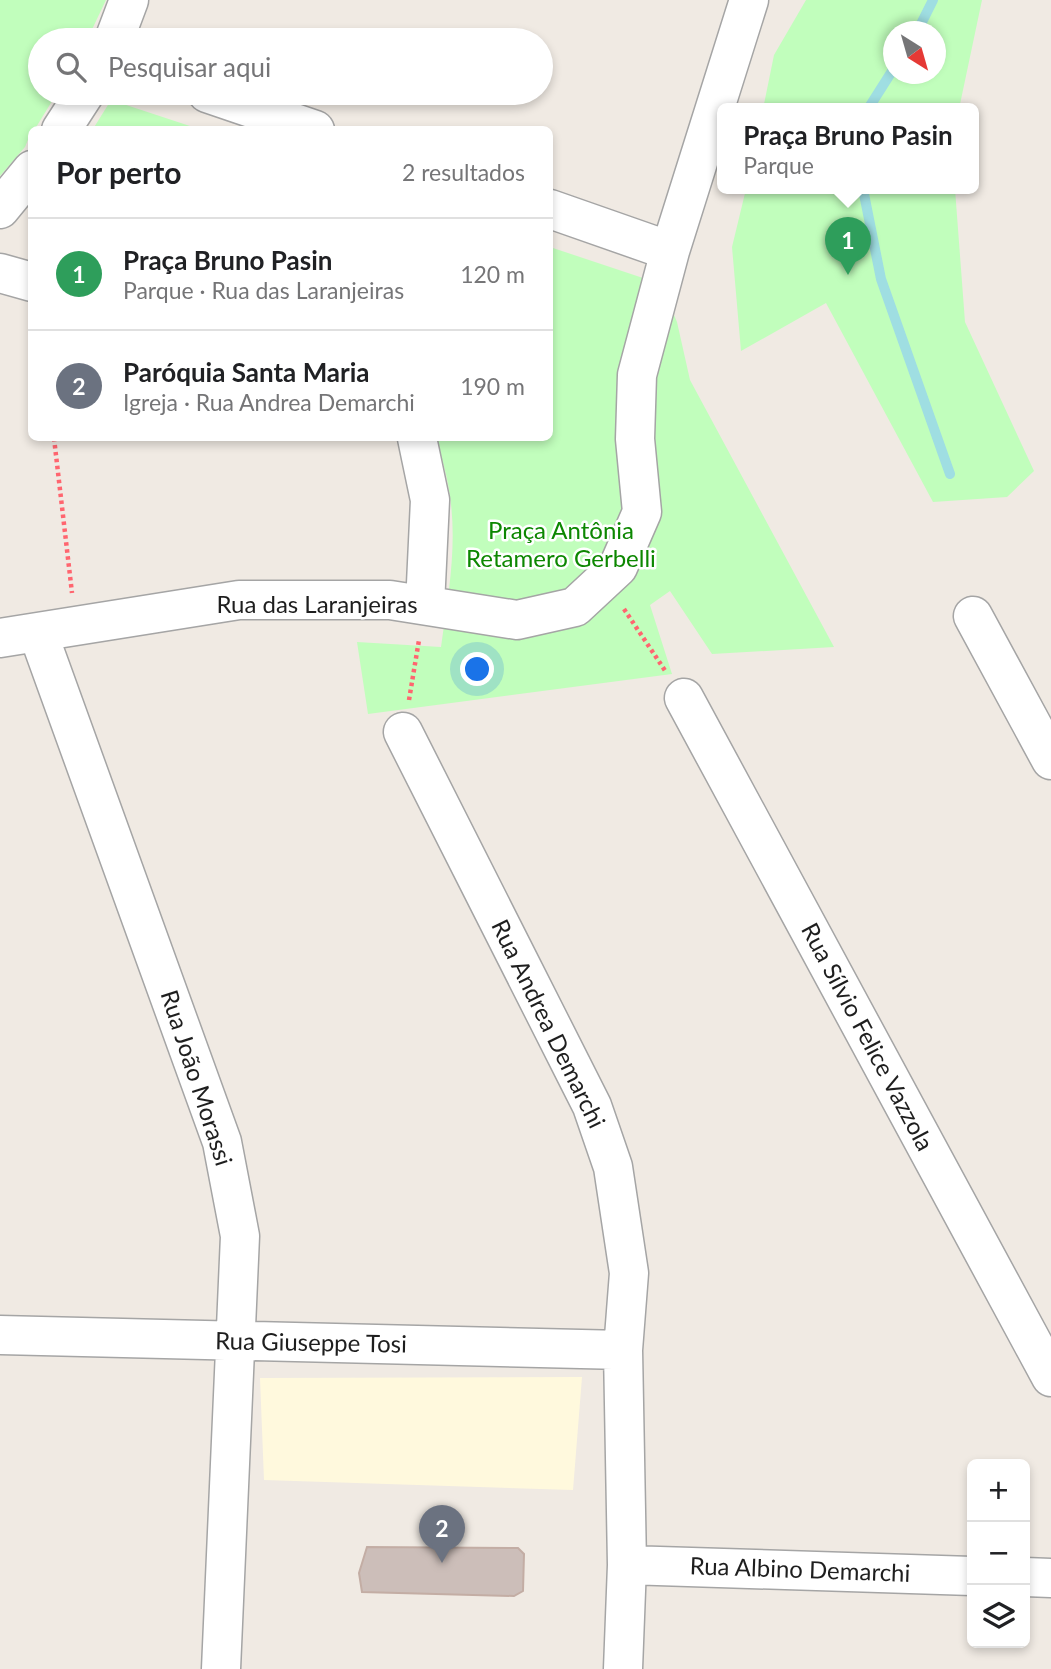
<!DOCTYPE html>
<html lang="pt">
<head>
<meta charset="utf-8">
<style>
  :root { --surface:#fff; --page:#f2f2f2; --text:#202124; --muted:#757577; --line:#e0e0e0; --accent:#0b8043 }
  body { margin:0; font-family:Lato,sans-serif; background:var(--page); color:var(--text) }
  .controls { position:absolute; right:21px; bottom:21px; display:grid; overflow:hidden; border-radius:10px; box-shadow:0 4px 10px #0003 }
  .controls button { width:63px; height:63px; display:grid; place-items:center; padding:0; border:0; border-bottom:2px solid var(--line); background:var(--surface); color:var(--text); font:35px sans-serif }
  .compass { position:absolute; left:883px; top:21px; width:63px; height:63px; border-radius:50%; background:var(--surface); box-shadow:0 4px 10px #0003; rotate:143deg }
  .you { position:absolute; left:478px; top:670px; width:24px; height:24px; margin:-18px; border:5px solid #fff; border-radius:50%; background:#1a73e8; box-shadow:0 0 0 10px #1a73e833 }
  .badge { display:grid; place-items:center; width:46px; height:46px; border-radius:50%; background:var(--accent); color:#fff; font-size:23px; font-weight:700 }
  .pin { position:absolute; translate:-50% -58px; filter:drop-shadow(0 2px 4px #0008) }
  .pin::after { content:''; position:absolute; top:37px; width:24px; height:21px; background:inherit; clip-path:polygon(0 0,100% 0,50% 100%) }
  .popup { position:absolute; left:717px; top:103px; width:262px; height:91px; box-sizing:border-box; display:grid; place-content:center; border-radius:10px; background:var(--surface); filter:drop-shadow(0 2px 5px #0005); font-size:23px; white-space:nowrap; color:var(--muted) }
  .popup b { font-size:26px; color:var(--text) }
  .popup::after { content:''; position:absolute; left:50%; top:100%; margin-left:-14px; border:14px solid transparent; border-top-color:var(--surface) }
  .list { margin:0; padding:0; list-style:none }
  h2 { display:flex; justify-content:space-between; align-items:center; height:91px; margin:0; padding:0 28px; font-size:30px }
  h2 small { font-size:23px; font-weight:400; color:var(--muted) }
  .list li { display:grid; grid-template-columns:46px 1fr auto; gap:21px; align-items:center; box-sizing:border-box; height:112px; padding:0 28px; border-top:2px solid var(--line) }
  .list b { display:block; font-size:26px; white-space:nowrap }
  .list p { margin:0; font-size:23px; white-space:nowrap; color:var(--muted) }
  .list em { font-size:23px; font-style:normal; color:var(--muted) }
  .icon { flex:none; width:38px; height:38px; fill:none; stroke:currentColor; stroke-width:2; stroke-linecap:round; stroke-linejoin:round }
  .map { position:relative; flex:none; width:1051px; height:1669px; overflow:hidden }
  .search { position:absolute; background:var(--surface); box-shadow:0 4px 10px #0003; left:28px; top:28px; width:525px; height:77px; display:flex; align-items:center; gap:18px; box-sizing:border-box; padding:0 24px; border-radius:38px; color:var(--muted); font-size:26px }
  .panel { position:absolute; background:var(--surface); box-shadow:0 4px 10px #0003; left:28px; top:126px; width:525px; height:315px; border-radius:10px }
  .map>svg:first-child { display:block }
</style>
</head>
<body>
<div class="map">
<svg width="1051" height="1669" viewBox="0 0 1051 1669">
  <rect width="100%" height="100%" fill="#f0eae3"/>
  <!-- education -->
  <path fill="#fff9dd" d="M 582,1377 L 573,1490 L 264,1480 L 260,1378 Z"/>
  <!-- park -->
  <path fill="#c1febc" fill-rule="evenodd" d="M 0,0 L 106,0 L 87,40 L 40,40 L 40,93 L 57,93 L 35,129 L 32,130 L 25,147 L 0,176 Z
    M 806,0 L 982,0 L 959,109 L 763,109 L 774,55 ZM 894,32 L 936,32 L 936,74 L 894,74 Z
    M 111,100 L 199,129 L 93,129 Z
    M 746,189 L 955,189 L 965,322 L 1034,471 L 1007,497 L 933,502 L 826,303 L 741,351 L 732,247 Z
    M 550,247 L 661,284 L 677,322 L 690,380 L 834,647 L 712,654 L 670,591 L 650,605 L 672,674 L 368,714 L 357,642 L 441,647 C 452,570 463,513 435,438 L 550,438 Z"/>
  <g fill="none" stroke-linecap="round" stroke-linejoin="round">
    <!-- stream -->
    <path stroke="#9fdee2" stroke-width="10" d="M 917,32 L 933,0
      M 868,109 L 894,68
      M 863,189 L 881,279 L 950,474"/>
  </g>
  <!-- building -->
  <path fill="#ccbeb9" stroke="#c3ada4" stroke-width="2" d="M 367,1547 L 518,1548 L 524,1554 L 523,1591 L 514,1596 L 362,1592 L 359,1573 Z"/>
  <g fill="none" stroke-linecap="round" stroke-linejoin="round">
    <!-- minor casing -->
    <g stroke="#a5a5a5" stroke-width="41">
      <path id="minor" d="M 114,40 L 129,0
        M 207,93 L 315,130
        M 61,130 L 85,93
        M 0,209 L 32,170
        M 550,209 L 670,251
        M 0,273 L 32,282
        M 417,438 L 430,500 L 425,605
        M 973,616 L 1051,760
        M 38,633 L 222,1142 L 240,1236 L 221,1669
        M 0,638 L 239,600 L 390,600 L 517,620 L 575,607 L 618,567 L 642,512 L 635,439 L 637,375 L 670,251 L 749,0
        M 684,698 L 1051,1377
        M 403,732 L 592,1106 L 613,1167 L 629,1273 L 623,1350 L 627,1565 L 623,1669
        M 0,1335 L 623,1350
        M 627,1565 L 972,1576
        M 1025,1577 L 1051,1578"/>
    </g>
    <!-- path -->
    <path stroke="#ff656f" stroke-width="4.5" stroke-dasharray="3.5 3.5" stroke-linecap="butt" d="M 54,438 L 72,593
      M 624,609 L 666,672
      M 409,700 L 419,640"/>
    <!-- minor -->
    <use href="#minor" stroke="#fff" stroke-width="38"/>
  </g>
  <g text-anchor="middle" stroke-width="5" stroke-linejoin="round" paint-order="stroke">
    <!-- park labels -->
    <g font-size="24" fill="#0c8701" stroke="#fff">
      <text x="561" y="539">Praça Antônia<tspan x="561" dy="28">Retamero Gerbelli</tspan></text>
    </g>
    <!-- street labels -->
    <g font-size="24" fill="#1e1e1e" stroke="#fff">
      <text x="317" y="613">Rua das Laranjeiras</text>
      <text transform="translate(548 1024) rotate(64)" y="8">Rua Andrea Demarchi</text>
      <text transform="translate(867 1037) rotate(62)" y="8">Rua Sílvio Felice Vazzola</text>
      <text transform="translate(196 1078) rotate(72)" y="8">Rua João Morassi</text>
      <text transform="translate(311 1343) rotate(1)" y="8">Rua Giuseppe Tosi</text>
      <text transform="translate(800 1570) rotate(2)" y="8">Rua Albino Demarchi</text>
    </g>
  </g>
</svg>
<div class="controls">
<button>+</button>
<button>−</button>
<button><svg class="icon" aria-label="layers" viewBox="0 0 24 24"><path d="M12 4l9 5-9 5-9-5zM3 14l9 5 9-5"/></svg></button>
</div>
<svg class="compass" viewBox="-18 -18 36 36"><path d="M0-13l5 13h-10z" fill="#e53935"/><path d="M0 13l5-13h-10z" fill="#757577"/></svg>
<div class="you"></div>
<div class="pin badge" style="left:848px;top:275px;background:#2e9e5b">1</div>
<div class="popup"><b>Praça Bruno Pasin</b>Parque</div>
<div class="pin badge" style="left:442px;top:1563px;background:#6b7280">2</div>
<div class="search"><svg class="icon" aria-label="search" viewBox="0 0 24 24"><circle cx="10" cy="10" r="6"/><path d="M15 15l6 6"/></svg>Pesquisar aqui</div>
<section class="panel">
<h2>Por perto<small>2 resultados</small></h2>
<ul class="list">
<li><span class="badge" style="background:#2e9e5b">1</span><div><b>Praça Bruno Pasin</b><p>Parque · Rua das Laranjeiras</p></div><em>120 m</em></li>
<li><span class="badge" style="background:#6b7280">2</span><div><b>Paróquia Santa Maria</b><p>Igreja · Rua Andrea Demarchi</p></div><em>190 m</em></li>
</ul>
</section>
</div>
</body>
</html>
